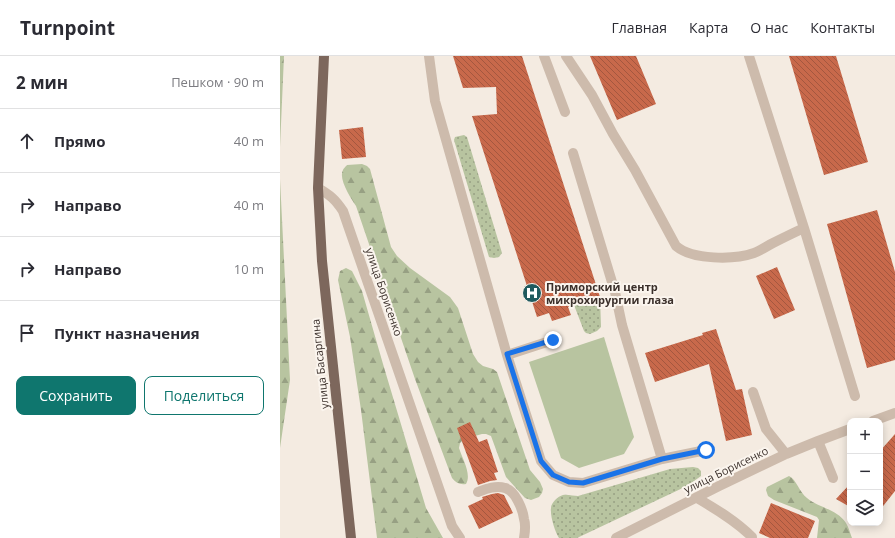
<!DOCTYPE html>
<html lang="ru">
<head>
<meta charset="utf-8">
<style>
  :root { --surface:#fff; --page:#f2f2f3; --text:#2b2b33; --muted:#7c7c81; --line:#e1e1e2; --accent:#0f766e }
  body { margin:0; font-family:"Open Sans",sans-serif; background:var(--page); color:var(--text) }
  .controls { position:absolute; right:12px; bottom:12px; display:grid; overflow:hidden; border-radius:8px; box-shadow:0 2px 10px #0003 }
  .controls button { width:36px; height:36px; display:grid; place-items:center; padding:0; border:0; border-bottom:1px solid var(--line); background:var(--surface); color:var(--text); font:20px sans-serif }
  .stop { position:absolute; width:12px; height:12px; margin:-9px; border:3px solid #1a73e8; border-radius:50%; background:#fff }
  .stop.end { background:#1a73e8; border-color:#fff; box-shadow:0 1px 4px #0008 }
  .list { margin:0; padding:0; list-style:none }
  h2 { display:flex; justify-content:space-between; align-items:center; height:52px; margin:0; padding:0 16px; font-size:17px }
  h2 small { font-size:13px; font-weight:400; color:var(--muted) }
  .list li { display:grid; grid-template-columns:26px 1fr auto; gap:12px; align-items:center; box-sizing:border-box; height:64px; padding:0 16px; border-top:1px solid var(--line) }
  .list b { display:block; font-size:15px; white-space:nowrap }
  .list em { font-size:13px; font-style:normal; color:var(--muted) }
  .actions { display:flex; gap:8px; padding:12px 16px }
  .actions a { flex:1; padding:9px 0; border:1px solid var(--accent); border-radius:8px; text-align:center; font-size:14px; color:var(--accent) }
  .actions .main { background:var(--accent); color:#fff }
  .icon { flex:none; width:22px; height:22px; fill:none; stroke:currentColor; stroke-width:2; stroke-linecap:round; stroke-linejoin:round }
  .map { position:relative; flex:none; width:615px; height:482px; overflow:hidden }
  header { display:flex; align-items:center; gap:24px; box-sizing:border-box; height:56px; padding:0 20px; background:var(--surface); border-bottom:1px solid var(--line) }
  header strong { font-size:19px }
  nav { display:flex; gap:22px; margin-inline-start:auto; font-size:14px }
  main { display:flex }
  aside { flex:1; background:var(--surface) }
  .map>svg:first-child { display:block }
</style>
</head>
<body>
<header>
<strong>Turnpoint</strong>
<nav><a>Главная</a><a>Карта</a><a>О нас</a><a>Контакты</a></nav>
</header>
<main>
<aside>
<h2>2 мин<small>Пешком · 90 m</small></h2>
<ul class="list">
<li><svg class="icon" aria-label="ahead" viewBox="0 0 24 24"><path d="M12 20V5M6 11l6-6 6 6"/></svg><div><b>Прямо</b></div><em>40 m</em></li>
<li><svg class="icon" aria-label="right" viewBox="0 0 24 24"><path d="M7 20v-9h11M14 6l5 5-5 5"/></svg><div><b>Направо</b></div><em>40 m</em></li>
<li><svg class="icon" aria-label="right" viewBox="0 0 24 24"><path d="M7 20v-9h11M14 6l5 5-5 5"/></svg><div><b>Направо</b></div><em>10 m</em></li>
<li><svg class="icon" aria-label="arrive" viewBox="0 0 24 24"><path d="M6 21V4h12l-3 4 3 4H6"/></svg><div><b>Пункт назначения</b></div></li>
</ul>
<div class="actions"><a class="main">Сохранить</a><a>Поделиться</a></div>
</aside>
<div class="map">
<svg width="615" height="482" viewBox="0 0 615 482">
  <defs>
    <pattern id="grass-dots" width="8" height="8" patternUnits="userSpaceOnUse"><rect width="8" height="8" fill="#b8c4a0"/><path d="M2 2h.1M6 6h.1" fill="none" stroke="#97a083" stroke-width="1.8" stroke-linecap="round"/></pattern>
    <pattern id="forest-firs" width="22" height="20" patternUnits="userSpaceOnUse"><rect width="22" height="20" fill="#b8c4a0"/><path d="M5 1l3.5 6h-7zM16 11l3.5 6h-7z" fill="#97a083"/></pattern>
    <pattern id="building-back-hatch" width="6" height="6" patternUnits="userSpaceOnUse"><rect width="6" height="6" fill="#c8694b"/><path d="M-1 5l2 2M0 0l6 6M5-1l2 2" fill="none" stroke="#a4573f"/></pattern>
  </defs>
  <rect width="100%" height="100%" fill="#f4ebe1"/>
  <!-- grass -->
  <path fill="url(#grass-dots)" d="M 184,79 L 187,81 L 222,197 L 219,201 L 214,202 L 209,201 L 174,84 L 175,81 Z
    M 320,241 L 321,271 L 317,275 L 310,278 L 306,277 L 304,275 L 294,249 Z
    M 413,411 L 418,412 L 421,415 L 421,420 L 407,430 L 297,482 L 279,482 C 275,476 270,460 271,452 C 271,447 278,440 283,439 C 287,438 294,440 298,440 L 390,413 Z"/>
  <!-- forest -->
  <path fill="url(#forest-firs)" d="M 0,0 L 4,0 L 0,91 Z
    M 82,108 L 87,110 L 90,113 L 111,191 L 117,200 L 130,212 L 170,241 L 178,252 L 193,298 L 198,306 L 203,310 L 213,313 L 217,316 L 250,414 L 260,426 L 263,433 L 262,437 L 259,441 L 251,444 L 245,442 L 226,421 L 211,380 L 206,378 L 202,378 L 184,383 L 180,387 L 179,392 C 182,402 192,418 186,428 C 180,429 176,427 172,422 L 135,323 L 76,150 C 71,142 58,123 63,114 C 63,113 67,109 67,109 Z
    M 0,123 L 10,324 L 0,392 Z
    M 66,212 L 72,215 L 82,235 L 103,308 L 146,452 L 163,482 L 97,482 L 81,354 L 70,281 L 58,224 L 60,215 Z
    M 509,420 C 517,424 519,436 527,442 C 539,452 557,453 566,467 C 569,472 570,477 572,482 L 537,482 L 539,464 L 537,461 L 494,444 L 488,440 L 486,434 L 487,431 Z"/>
  <!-- park -->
  <path fill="#b8c4a0" d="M 324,281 L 354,381 L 344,398 L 299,412 L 281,402 L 249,306 Z"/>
  <!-- building -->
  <path fill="url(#building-back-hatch)" d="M 173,0 L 242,0 L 320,241 L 288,251 L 291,259 L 272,265 L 269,257 L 257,261 L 192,60 L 217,58 L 216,31 L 183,32 Z
    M 310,0 L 356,0 L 376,48 L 337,64 Z
    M 509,0 L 556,0 L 588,106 L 544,119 Z
    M 83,71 L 86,101 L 62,103 L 59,74 Z
    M 597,154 L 615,216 L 615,304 L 587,312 L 547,168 Z
    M 497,211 L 515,254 L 494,263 L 476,220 Z
    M 436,273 L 456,334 L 462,333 L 472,379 L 446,385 L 429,308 L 375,326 L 365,297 L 423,279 L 422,277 Z
    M 190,366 L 199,386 L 207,383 L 218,416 L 214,417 L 217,424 L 210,425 L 198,429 L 177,372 Z
    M 615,378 L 615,435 L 600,454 L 600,395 Z
    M 570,428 L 570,451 L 556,443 Z
    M 218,437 L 224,439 L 233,457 L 199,473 L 188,450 L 203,443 L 202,441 L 212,438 Z
    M 491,447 L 535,465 L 528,482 L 490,482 L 479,477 Z"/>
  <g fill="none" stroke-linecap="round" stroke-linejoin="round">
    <!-- minor -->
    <path stroke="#cdbbac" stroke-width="10" d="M 149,0 L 155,45 L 227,299 L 261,405 L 273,419 L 289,426 L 303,427 L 382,403 L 426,394
      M 264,0 L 285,56
      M 286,0 L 312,39 L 333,78 L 355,114 L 396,190 C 412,204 454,204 474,197 C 480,195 487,190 493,187 C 503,182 513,177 524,172 L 469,0
      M 293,97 L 335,236 L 342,269 L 382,403
      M 38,132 C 50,139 55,143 63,155 L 172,470 L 180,482
      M 524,172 L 575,340
      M 227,299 L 273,284
      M 473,336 L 486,373 L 506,398
      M 593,365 L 615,357
      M 538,385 L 553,422
      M 198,436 C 206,433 216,429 225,432 C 235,434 243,454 244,463 C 246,469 245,476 244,482
      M 417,442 C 436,453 456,465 472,481
      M 336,482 L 439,430 L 506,398 L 538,385 L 570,373"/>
    <!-- major -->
    <path stroke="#7d675c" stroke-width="10" d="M 44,0 L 38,132 L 42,205 L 71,482"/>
  </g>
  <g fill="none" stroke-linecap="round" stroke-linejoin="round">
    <!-- route -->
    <path stroke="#1a73e8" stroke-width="5" d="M 273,284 L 227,298 L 261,405 L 273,419 L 289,426 L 303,427 L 382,403 L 426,394"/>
  </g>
  <!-- icons -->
  <defs>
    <g id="hospital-disc" transform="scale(1)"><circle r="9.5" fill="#1f5a5e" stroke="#fbf5ee"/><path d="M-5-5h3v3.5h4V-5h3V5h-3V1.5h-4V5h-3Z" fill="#fff"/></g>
  </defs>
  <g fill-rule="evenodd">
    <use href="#hospital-disc" x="252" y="237"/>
  </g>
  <g text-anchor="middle" stroke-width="4" stroke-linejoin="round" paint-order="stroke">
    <!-- poi labels -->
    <g font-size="11" font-weight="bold" fill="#3b302b" stroke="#fbf5ee" text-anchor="start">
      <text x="266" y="235">Приморский центр<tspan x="266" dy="13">микрохирургии глаза</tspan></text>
    </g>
    <!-- street labels -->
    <g font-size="11" fill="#3b302b" stroke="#fbf5ee">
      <text transform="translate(104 236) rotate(71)" y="4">улица Борисенко</text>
      <text transform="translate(40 308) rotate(-96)" y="4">улица Басаргина</text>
      <text transform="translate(446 414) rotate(-26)" y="4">улица Борисенко</text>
    </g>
  </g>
</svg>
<div class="controls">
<button>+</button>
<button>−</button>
<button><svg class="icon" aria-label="layers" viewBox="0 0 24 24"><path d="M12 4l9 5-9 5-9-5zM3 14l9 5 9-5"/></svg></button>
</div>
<div class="stop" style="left:426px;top:394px"></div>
<div class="stop end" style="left:273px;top:284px"></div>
</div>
</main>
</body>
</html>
